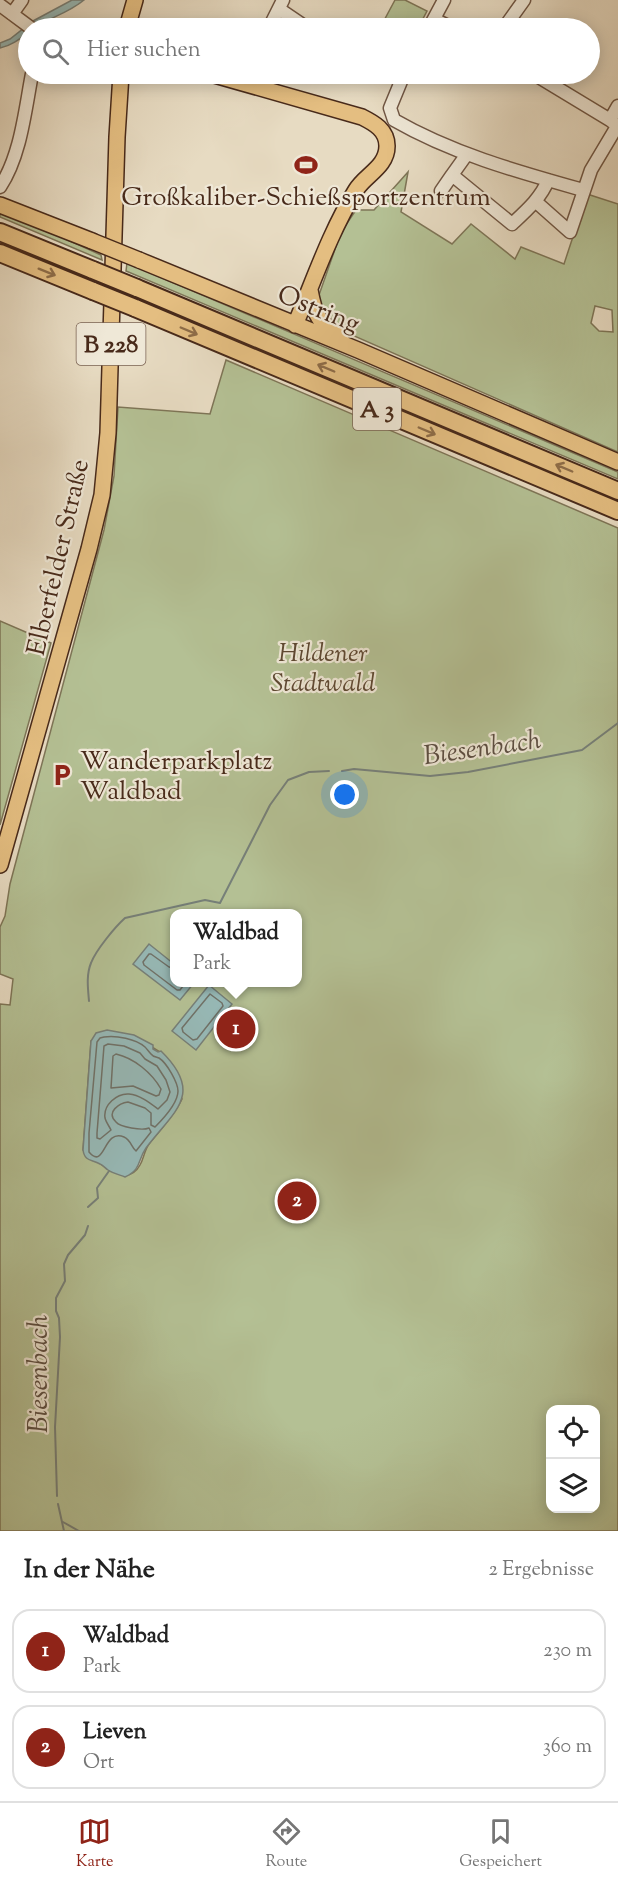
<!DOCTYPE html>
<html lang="de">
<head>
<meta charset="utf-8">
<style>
  :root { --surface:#fff; --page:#f6f6f6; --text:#222; --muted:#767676; --line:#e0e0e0; --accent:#8f2418 }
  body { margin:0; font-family:"Sorts Mill Goudy",serif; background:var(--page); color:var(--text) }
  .controls { position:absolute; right:18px; bottom:18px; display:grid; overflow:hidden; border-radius:12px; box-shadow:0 3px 15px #0003 }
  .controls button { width:54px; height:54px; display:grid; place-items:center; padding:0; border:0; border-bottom:2px solid var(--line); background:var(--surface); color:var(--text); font:30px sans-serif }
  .you { position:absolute; left:345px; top:795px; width:21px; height:21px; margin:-15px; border:4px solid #fff; border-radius:50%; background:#1a73e8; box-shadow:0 0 0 9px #1a73e833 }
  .badge { display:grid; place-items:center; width:39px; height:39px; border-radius:50%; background:var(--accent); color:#fff; font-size:20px; font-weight:700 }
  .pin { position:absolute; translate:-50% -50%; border:3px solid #fff; box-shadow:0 2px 6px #0006 }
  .popup { position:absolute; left:170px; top:909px; width:132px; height:78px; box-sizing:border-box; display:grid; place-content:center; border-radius:12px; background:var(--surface); filter:drop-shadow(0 2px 4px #0005); font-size:20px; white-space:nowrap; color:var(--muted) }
  .popup b { font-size:22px; color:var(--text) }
  .popup::after { content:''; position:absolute; left:50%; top:100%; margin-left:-12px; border:12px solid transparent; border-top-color:var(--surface) }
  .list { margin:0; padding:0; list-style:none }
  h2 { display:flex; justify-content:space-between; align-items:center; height:78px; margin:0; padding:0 24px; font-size:26px }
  h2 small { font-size:20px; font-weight:400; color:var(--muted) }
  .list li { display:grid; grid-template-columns:39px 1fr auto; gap:18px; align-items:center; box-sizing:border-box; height:84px; margin:0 12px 12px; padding:0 12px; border:2px solid var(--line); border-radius:18px }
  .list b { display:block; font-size:22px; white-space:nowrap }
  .list p { margin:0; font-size:20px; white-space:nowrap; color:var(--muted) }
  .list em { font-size:20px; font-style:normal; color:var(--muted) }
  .icon { flex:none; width:33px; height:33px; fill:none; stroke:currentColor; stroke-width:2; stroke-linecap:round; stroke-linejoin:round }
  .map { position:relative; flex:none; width:618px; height:1531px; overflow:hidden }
  .search { position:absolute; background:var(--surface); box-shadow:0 3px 15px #0003; left:18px; right:18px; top:18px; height:66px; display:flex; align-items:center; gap:15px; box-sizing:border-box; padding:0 21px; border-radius:33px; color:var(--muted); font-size:22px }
  .sheet { height:270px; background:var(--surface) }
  nav { display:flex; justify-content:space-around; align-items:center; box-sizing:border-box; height:84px; border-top:2px solid var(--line); background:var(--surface); font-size:16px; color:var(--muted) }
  nav a { display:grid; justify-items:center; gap:3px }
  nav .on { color:var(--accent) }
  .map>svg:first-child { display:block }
</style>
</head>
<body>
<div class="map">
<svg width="618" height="1531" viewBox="0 0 618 1531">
  <rect width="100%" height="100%" fill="#e7dbc2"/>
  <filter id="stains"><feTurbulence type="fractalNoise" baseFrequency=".00333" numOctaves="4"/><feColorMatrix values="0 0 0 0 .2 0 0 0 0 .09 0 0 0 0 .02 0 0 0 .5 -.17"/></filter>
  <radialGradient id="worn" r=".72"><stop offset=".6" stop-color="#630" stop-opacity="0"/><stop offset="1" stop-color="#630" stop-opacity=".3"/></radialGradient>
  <!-- green -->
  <path fill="#b4c094" stroke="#7e7557" stroke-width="1.5" fill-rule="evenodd" d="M 395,0 L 405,0 L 427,11 L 418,28 L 380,28 Z
    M 408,172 L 401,212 L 452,244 L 471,224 L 515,259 L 521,247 L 564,264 L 587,194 L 618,204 L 618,452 L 336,328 L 323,313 L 319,295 L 341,232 L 356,210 L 374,210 ZM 595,306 L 612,310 L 613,332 L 599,331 L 591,323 Z
    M 0,209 L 101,255 L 102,260 L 0,217 Z
    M 127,263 L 618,472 L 618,479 L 126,271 Z
    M 226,360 L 618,528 L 618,1531 L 0,1531 L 0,1004 L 10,1005 L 13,979 L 0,974 L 0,927 L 5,916 L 10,884 L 104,530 L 114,476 L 118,407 L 210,414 ZM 174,914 L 298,914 L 298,982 L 174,982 ZM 91,1041 L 152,1047 L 160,1052 L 182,1099 C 174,1116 160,1130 149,1144 C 144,1151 144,1158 140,1165 C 126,1191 96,1160 83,1150 ZM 550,1410 L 596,1410 L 596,1508 L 550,1508 Z
    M 0,621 L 51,643 L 0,825 Z"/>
  <!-- water -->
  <path fill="#97bab8" stroke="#778079" stroke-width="1.5" d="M 72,0 L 84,0 C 70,12 52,17 37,26 C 25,34 15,45 0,48 L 0,43 L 10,39 L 33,21 Z
    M 149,944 L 174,964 L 174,982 L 194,983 L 180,1000 L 133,964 Z
    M 209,985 L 232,1004 L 196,1050 L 172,1031 Z
    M 107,1030 L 134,1035 L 153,1045 L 153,1049 L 158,1052 L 161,1051 C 205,1094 174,1111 146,1148 C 137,1161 142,1169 125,1177 C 120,1175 112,1173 108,1170 C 105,1168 103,1165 100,1164 C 91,1159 85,1162 83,1150 L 91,1041 L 96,1033 Z"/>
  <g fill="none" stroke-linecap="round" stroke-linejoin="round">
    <!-- shore -->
    <path stroke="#707269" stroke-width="1.5" d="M 174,968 L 169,967 L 151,954 L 149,954 L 143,962 L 144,965 L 177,990 L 180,990 L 186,982
      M 210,994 L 222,1003 L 223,1006 L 197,1039 L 193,1040 L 183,1032 L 182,1028 Z
      M 104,1037 C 116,1035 136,1039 145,1047 C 147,1049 149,1052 151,1054 C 153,1057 157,1057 159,1058 C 167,1063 178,1083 178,1091 C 178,1103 163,1119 155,1127 L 151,1125 L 151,1113 L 145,1108 L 128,1102 C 120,1103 105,1112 116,1122 C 120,1127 142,1131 149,1128 L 151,1132 L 136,1151 C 131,1147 131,1140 124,1137 C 103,1128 105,1171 89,1152 L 89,1133 L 97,1042 L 100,1038 Z
      M 108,1044 L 124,1046 L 140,1053 L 145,1059 L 157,1066 L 166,1080 L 170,1092 L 167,1100 L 158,1109 C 150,1103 140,1095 129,1094 C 117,1093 103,1105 105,1118 C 106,1122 109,1126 111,1130 L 100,1139 L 97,1138 L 97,1133 L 104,1046 Z
      M 116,1054 C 134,1058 152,1073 161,1089 L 159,1095 L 156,1096 L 133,1086 L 111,1088 L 113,1056 Z"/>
    <!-- stream -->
    <path stroke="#778079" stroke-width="2" d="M 342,771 L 354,769 L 430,776 L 468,772 L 582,750 L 618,723
      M 89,1001 C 88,989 86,975 91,963 C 96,950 115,927 125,918 L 205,900 L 220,903 L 270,805 L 288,780 L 309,772 L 329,771
      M 88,1207 L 98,1198 L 97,1188 L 109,1171
      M 57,1496 L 55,1427 L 60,1337 L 59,1318 L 56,1311 L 56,1298 L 65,1281 L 64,1264 L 68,1255 L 85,1235 L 88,1226
      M 58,1504 L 64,1531
      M 63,1522 L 79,1531"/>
    <!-- minor casing -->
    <g stroke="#705644" stroke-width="15">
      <path id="minor" d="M 0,5 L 31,28
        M 279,9 L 307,28
        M 12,14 L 22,0
        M 434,19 L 452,28
        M 269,28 L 283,0
        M 429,28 L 444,0
        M 504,28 L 524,0
        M 404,74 L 390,108 L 394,120 C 453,154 519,172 583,190
        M 534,74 L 610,120 L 615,124 L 616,128 L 591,170 L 570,232 L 535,201
        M 610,120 L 618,106
        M 467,154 L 452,175 L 512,224 C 526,211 541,198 548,180
        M 0,187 C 21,155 25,110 32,74
        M 441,191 L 452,175"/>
    </g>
    <!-- major casing -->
    <g stroke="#482a1a" stroke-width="18">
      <path id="major" d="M 127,28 L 135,0
        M 211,74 L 362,117 C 374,123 387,130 387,146 C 387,167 365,175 356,190 C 330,232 314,280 295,325
        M 0,205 L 92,241
        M 139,260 L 358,350 L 618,462
        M 310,290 C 315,318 319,321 341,338
        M 0,865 L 89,549 L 102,495 L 108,433 L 117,137 L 121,74"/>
    </g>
    <!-- highway casing -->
    <g stroke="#482a1a" stroke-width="20">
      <path id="highway" d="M 0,232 L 93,270
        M 0,253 L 93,291
        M 137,288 L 618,491
        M 135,308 L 618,511"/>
    </g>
    <!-- minor -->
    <use href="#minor" stroke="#efe8d7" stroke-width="12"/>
    <!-- major -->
    <use href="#major" stroke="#e4be81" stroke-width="15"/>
    <!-- highway -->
    <use href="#highway" stroke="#e4be81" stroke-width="16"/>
    <!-- major-bridge casing -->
    <g stroke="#482a1a" stroke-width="18" stroke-linecap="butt">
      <path id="major-bridge" d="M 92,241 L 139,260"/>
    </g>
    <!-- highway-bridge casing -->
    <g stroke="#482a1a" stroke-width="20" stroke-linecap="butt">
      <path id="highway-bridge" d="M 93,270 L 137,288
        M 93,291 L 135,308"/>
    </g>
    <!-- major-bridge -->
    <use href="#major-bridge" stroke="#e4be81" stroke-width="15"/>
    <!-- highway-bridge -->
    <use href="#highway-bridge" stroke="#e4be81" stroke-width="16"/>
  </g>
  <!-- one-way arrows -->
  <defs><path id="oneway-shaft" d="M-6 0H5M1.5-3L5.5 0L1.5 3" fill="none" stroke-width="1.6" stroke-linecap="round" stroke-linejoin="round" transform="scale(1.5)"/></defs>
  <g stroke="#8e6d48">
    <use href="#oneway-shaft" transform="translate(47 272) rotate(22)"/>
    <use href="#oneway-shaft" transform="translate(189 331) rotate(23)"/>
    <use href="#oneway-shaft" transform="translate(326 368) rotate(-157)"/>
    <use href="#oneway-shaft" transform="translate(427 431) rotate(23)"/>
    <use href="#oneway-shaft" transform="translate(564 468) rotate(-157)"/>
  </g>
  <!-- icons -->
  <defs>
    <g id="stadium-bare" transform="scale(1.8)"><path d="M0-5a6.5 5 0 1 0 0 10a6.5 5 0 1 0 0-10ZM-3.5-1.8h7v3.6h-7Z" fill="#8f2418" stroke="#efe8d7" stroke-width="2.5" paint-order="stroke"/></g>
    <g id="parking-bare" transform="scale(1.8)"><path d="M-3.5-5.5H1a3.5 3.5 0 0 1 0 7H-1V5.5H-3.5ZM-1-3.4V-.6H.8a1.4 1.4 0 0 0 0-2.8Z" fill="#8f2418" stroke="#efe8d7" stroke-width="2.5" paint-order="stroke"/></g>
  </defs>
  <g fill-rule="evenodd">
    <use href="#stadium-bare" x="306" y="165"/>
    <use href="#parking-bare" x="62" y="775"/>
  </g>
  <g text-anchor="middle" stroke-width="4.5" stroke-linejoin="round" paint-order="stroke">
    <!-- shield labels -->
    <g fill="#efe8d7" stroke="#7a6353" stroke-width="1.5">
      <rect x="76.5" y="323" width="69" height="42" rx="4.5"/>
      <rect x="353" y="388" width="48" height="42" rx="4.5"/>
    </g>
    <g font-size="24" font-weight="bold" fill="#482a1a">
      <text x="111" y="352">B 228</text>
      <text x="377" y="417">A 3</text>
    </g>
    <!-- poi labels -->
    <g font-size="26" fill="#482a1a" stroke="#efe8d7">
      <text x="306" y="205">Großkaliber-Schießsportzentrum</text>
      <text x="80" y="769" text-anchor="start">Wanderparkplatz<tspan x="80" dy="30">Waldbad</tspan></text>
    </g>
    <!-- street labels -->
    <g font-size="26" fill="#482a1a" stroke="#efe8d7">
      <text transform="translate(319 308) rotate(22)" y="9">Ostring</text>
      <text transform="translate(57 557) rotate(-77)" y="9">Elberfelder Straße</text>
    </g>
    <!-- park labels -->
    <g font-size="26" font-style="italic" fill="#5e4832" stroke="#efe8d7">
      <text x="323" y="661">Hildener<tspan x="323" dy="30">Stadtwald</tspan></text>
    </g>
    <!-- water labels -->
    <g font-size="27" font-style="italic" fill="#5c4e42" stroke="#efe8d7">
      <text transform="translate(482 747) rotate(-8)" y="9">Biesenbach</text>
      <text transform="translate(38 1374) rotate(-90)" y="9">Biesenbach</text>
    </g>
  </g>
  <rect width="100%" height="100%" filter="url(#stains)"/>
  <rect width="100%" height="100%" fill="url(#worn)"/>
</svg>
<div class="controls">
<button><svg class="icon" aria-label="locate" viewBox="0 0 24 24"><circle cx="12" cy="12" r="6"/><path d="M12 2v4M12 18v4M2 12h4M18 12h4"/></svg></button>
<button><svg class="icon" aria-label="layers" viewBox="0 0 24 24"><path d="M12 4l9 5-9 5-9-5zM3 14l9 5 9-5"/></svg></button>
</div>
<div class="you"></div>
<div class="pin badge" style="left:236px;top:1029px">1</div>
<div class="popup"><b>Waldbad</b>Park</div>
<div class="pin badge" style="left:297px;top:1201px">2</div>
<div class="search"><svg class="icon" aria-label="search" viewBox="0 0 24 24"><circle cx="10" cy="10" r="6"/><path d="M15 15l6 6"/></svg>Hier suchen</div>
</div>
<section class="sheet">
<h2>In der Nähe<small>2 Ergebnisse</small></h2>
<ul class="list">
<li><span class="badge">1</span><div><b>Waldbad</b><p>Park</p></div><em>230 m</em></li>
<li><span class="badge">2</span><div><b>Lieven</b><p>Ort</p></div><em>360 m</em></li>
</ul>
</section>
<nav>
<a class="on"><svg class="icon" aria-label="map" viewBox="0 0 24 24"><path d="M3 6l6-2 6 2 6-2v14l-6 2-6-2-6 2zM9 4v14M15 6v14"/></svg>Karte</a>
<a><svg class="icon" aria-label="directions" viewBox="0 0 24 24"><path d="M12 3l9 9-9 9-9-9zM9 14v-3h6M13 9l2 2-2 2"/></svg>Route</a>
<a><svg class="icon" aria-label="saved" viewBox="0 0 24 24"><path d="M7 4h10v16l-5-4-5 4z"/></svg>Gespeichert</a>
</nav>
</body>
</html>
